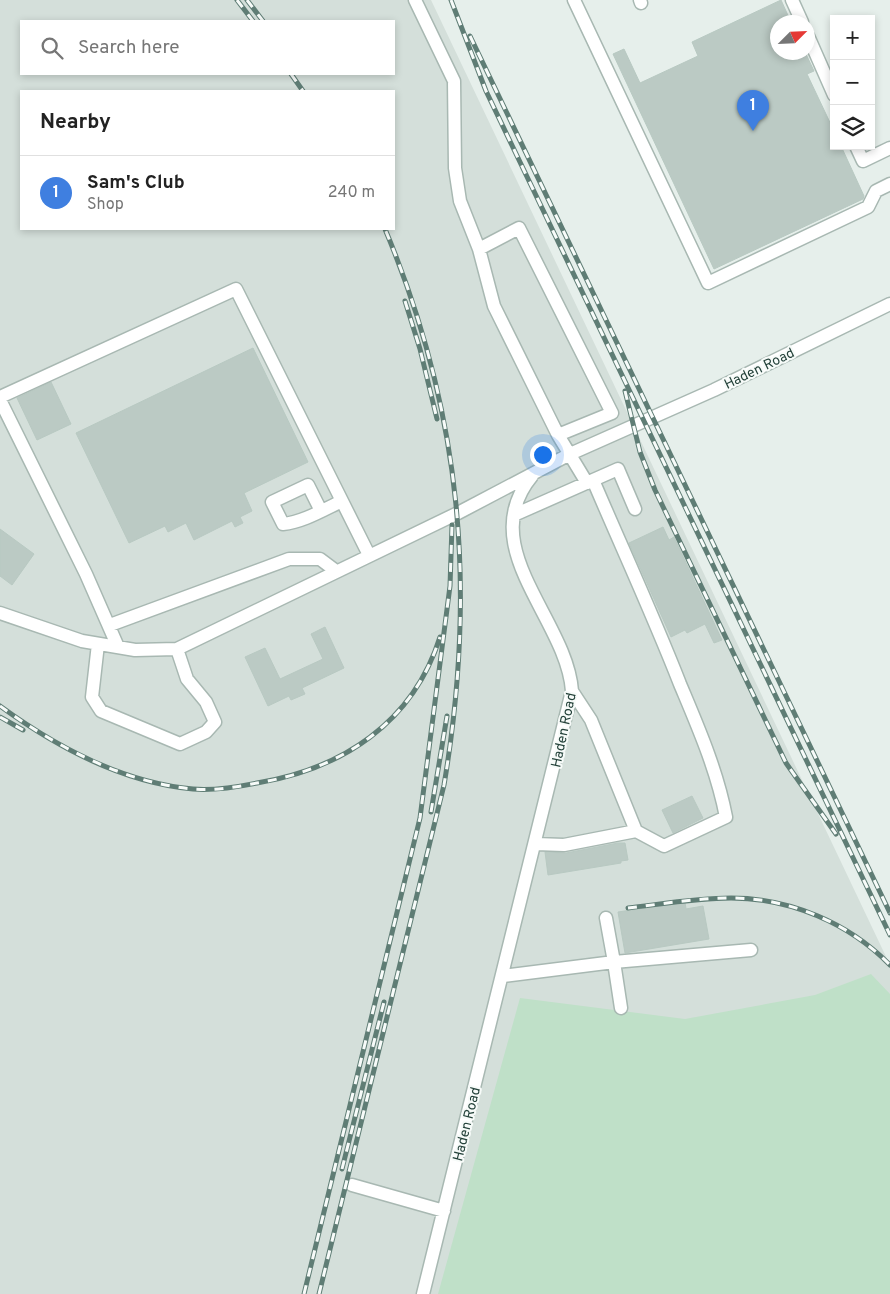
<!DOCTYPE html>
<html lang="en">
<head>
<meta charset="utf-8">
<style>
  :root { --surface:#fff; --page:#f2f2f2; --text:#222; --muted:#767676; --line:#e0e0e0; --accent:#804e3d }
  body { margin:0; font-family:Overpass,sans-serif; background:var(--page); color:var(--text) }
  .controls { position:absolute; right:15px; top:15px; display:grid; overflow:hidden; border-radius:0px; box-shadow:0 2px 8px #0003 }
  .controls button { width:45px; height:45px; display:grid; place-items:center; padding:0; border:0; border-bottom:1px solid var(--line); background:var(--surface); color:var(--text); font:25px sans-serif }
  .compass { position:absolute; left:770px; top:15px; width:45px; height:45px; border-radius:50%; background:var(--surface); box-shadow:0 2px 8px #0003; rotate:66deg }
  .you { position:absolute; left:542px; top:454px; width:18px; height:18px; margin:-12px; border:4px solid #fff; border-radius:50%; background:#1a73e8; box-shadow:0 0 0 8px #1a73e833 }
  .badge { display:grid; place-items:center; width:32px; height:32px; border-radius:50%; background:var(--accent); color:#fff; font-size:16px; font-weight:700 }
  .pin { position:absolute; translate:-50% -41px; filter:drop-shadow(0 1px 2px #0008) }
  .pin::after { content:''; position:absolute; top:26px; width:18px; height:15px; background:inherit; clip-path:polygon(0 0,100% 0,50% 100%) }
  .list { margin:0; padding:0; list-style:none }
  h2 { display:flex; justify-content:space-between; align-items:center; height:65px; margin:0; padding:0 20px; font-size:21px }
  h2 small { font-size:16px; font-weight:400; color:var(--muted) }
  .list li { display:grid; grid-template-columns:32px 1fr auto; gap:15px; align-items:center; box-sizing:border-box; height:75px; padding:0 20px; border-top:1px solid var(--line) }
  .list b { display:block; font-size:19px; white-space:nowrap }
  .list p { margin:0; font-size:16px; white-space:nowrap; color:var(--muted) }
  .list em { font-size:16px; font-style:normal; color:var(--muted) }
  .icon { flex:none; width:28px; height:28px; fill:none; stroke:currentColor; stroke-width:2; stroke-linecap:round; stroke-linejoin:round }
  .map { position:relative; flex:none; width:890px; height:1294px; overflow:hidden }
  .search { position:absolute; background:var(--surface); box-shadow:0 2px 8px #0003; left:20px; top:20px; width:375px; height:55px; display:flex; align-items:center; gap:12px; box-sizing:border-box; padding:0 18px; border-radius:0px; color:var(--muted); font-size:19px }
  .panel { position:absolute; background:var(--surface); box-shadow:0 2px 8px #0003; left:20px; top:90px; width:375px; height:140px; border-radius:0px }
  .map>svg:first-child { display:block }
</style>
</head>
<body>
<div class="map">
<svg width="890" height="1294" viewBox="0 0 890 1294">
  <rect width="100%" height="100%" fill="#e6efeb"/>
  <!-- built -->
  <path fill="#d4dfda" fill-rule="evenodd" d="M 0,0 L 431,0 L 890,965 L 890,1294 L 0,1294 ZM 21,21 L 394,21 L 394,74 L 21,74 ZM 21,91 L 394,91 L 394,229 L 21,229 Z"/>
  <!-- green -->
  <path fill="#bfe0c8" d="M 871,974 L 890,994 L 890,1294 L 438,1294 L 520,998 L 685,1019 L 815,995 Z"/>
  <!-- building -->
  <path fill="#bbcac4" stroke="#b8c9c2" d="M 781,0 L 791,22 L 778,22 L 778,52 L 805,52 L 814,71 L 807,74 L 834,131 L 834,146 L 841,146 L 864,196 L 863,199 L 714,269 L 613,54 L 624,49 L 640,83 L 698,56 L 692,42 Z
    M 253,348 L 308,462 L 244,493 L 252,511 L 240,517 L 243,523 L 235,527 L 232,521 L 194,540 L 186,523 L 168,532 L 165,526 L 129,543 L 76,433 Z
    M 51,382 L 71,424 L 37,440 L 17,398 Z
    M 663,527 L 669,540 L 674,537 L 722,640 L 714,643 L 705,624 L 687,633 L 685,630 L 671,637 L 629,543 Z
    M 0,529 L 34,554 L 12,585 L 0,576 Z
    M 325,627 L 344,668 L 302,688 L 305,694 L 291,700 L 289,696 L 268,706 L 245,657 L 265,648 L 280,679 L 323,659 L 311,634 Z
    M 692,796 L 703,818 L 673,833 L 662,810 Z
    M 618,843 L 625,843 L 628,860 L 621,861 L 621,863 L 548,875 L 545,852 L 566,853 Z
    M 685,902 L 686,909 L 703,906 L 709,939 L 625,953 L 618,912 Z"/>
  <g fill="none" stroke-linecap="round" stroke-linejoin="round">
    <!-- minor casing -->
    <g stroke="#a8b8b2" stroke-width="15">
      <path id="minor" d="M 415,0 L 454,81 L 455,168 L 460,201 L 479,249 L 494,306 L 558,435 L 587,483
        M 574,0 L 708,283 L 868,207 L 876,191 L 890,184
        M 640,0 L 641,3
        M 792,0 L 802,22
        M 808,36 L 834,95
        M 856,146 L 863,161 L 890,148
        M 479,249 L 519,228 L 612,413 L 558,435
        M 0,397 L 236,289 L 342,501
        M 0,400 L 86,574 L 118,647
        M 321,511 L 308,485 L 272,502 L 283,524 C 303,522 323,510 342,501 L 369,555
        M 514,515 L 618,469 L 635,509
        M 0,613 L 82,641 L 135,650 L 177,649 L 458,513 L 570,454 L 714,390 L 890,304
        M 110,625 L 289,559 L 320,559 L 336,571
        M 98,644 L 92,697 L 101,711 L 180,744 L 206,732 L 215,722 L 206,702 L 187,679 L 177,649
        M 572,691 L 591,720 L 636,831 L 664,846 L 726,817 C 717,770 698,727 680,684 C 653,615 622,548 593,480
        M 536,844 L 564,845 L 636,831
        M 503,976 L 614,962 L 606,918
        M 621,1008 L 614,962 L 751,950
        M 352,1185 L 444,1211
        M 423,1294 L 572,691 C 567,619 473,547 532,476"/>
    </g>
    <!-- minor -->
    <use href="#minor" stroke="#fff" stroke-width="12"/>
    <!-- rail casing -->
    <g stroke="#5f7d75" stroke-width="5">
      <path id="rail" d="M 237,0 L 253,21
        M 247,0 L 263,21
        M 451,0 L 486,91 L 890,935
        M 470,36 L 890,913
        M 291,74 L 303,91
        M 405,301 L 420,349 L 437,419
        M 625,391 L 640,452 L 655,490 L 786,763 L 836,834
        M 0,706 C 55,746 124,783 193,789 C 214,791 237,787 257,783 C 342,769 413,723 440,637
        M 0,717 L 23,730
        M 431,812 L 447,716
        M 628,908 C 662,904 697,898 731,898 C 790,898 849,923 890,965
        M 342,1169 L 384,1002
        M 304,1294 L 420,818 L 450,586 L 452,525
        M 319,1294 L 444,785 C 477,589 462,413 385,229"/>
    </g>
    <!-- rail -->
    <use href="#rail" stroke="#f7fbf9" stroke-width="3" stroke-dasharray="9" stroke-linecap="butt"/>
  </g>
  <g text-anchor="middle" stroke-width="4" stroke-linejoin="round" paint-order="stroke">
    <!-- street labels -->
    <g font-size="14" fill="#24423a" stroke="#f7fbf9">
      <text transform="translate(759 368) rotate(-26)" y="5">Haden Road</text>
      <text transform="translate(563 730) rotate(-78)" y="5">Haden Road</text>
      <text transform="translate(466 1124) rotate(-76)" y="5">Haden Road</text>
    </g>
  </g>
</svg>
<div class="controls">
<button>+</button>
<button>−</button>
<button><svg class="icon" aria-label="layers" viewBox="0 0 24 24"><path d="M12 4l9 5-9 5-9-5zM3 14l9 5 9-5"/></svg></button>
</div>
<svg class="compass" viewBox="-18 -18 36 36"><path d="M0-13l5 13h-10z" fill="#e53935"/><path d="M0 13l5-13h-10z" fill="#767676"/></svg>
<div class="you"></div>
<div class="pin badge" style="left:753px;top:131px;background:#3f7fe0">1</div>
<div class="search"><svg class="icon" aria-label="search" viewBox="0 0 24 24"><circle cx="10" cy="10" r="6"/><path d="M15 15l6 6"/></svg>Search here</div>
<section class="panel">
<h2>Nearby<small></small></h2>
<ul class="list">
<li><span class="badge" style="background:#3f7fe0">1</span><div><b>Sam's Club</b><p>Shop</p></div><em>240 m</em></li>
</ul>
</section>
</div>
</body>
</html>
